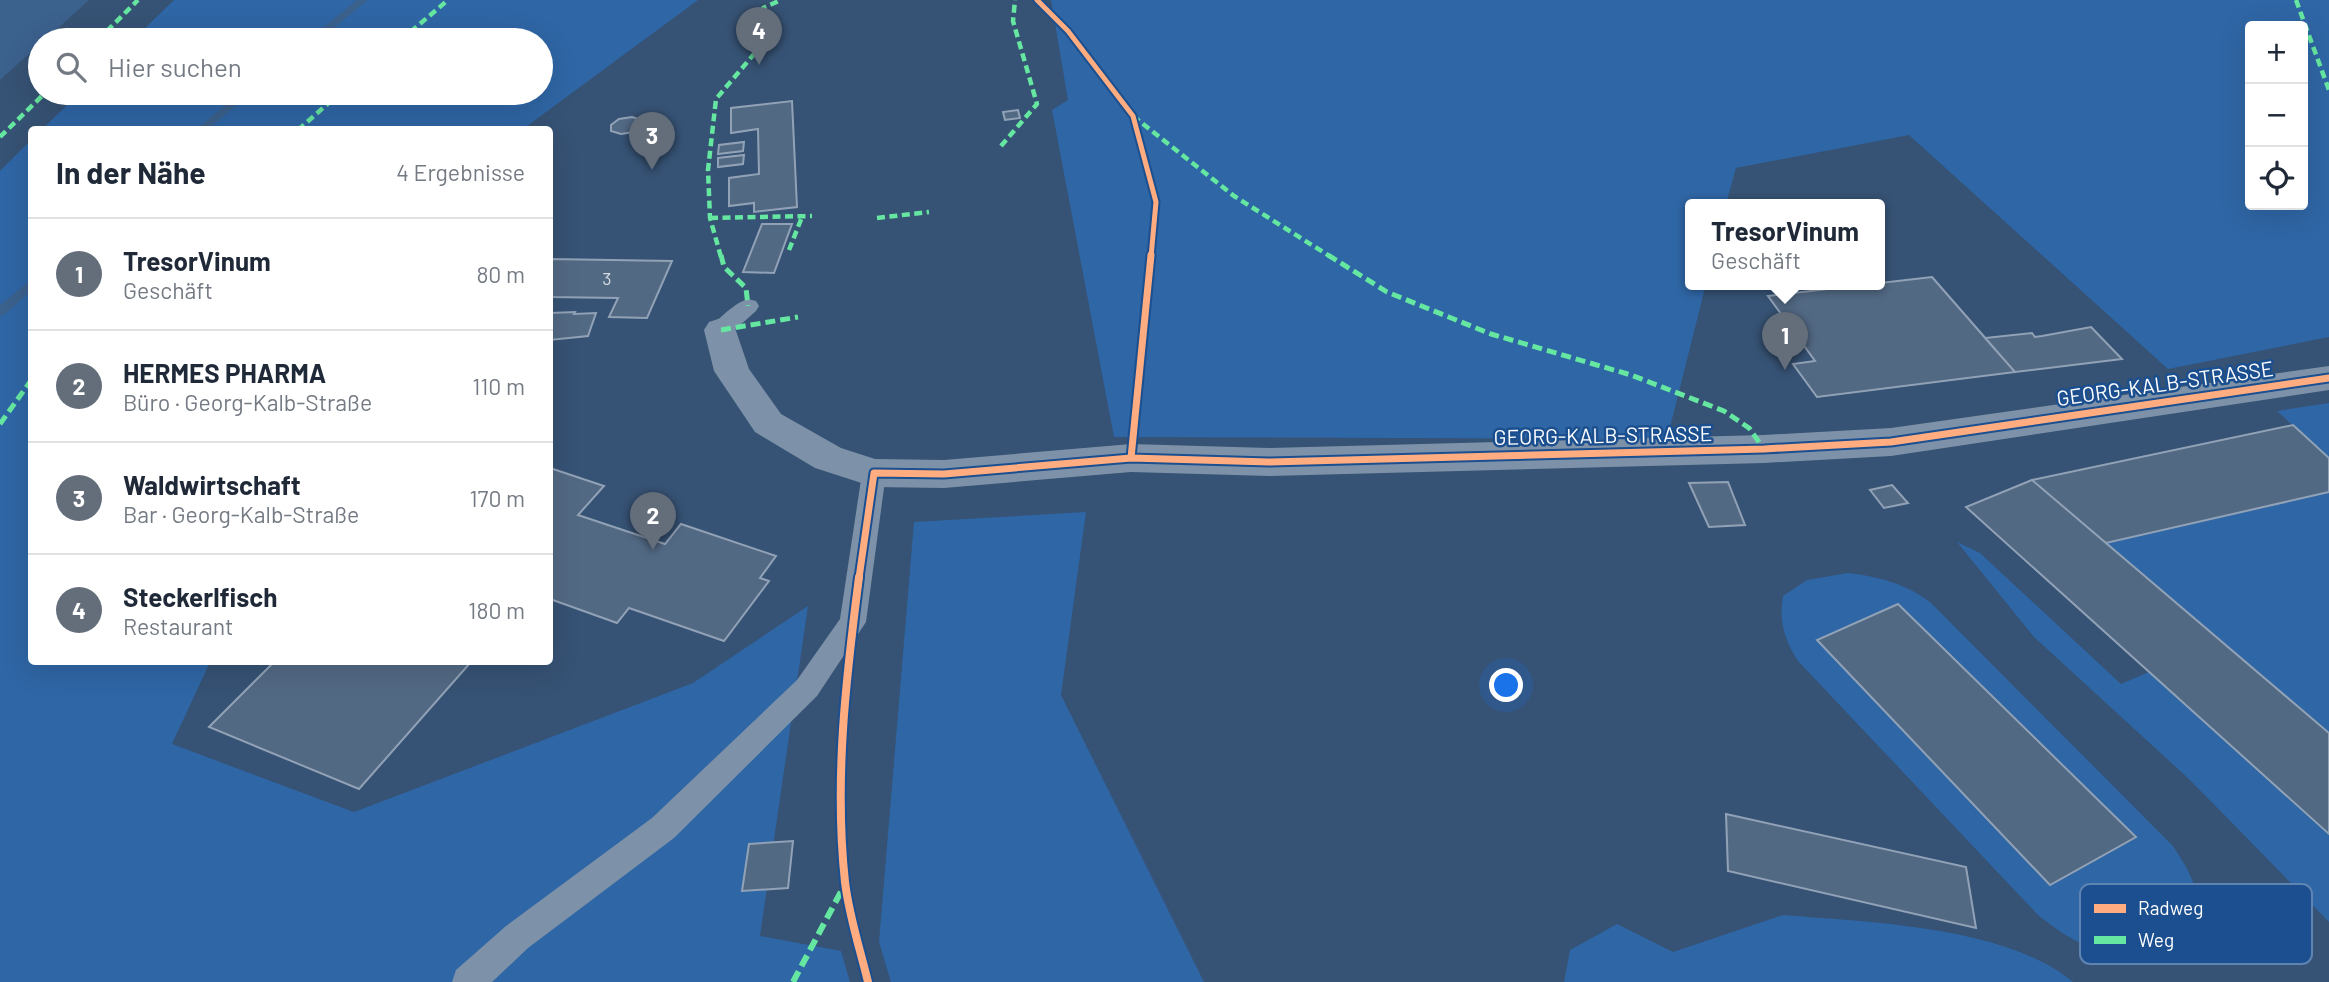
<!DOCTYPE html>
<html lang="de">
<head>
<meta charset="utf-8">
<style>
  :root { --surface:#fff; --page:#f2f2f3; --text:#1f2937; --muted:#747a83; --line:#e0e1e3; --accent:#646e7b }
  body { margin:0; font-family:Barlow,sans-serif; background:var(--page); color:var(--text) }
  .controls { position:absolute; right:21px; top:21px; display:grid; overflow:hidden; border-radius:7px; box-shadow:0 7px 28px #0002 }
  .controls button { width:63px; height:63px; display:grid; place-items:center; padding:0; border:0; border-bottom:2px solid var(--line); background:var(--surface); color:var(--text); font:35px sans-serif }
  .you { position:absolute; left:1507px; top:686px; width:24px; height:24px; margin:-18px; border:5px solid #fff; border-radius:50%; background:#1a73e8; box-shadow:0 0 0 10px #1a73e833 }
  .badge { display:grid; place-items:center; width:46px; height:46px; border-radius:50%; background:var(--accent); color:#fff; font-size:23px; font-weight:700 }
  .pin { position:absolute; translate:-50% -58px; filter:drop-shadow(0 2px 4px #0008) }
  .pin::after { content:''; position:absolute; top:37px; width:24px; height:21px; background:inherit; clip-path:polygon(0 0,100% 0,50% 100%) }
  .popup { position:absolute; left:1685px; top:199px; width:200px; height:91px; box-sizing:border-box; display:grid; place-content:center; border-radius:7px; background:var(--surface); filter:drop-shadow(0 2px 5px #0005); font-size:23px; white-space:nowrap; color:var(--muted) }
  .popup b { font-size:26px; color:var(--text) }
  .popup::after { content:''; position:absolute; left:50%; top:100%; margin-left:-14px; border:14px solid transparent; border-top-color:var(--surface) }
  .list { margin:0; padding:0; list-style:none }
  h2 { display:flex; justify-content:space-between; align-items:center; height:91px; margin:0; padding:0 28px; font-size:30px }
  h2 small { font-size:23px; font-weight:400; color:var(--muted) }
  .list li { display:grid; grid-template-columns:46px 1fr auto; gap:21px; align-items:center; box-sizing:border-box; height:112px; padding:0 28px; border-top:2px solid var(--line) }
  .list b { display:block; font-size:26px; white-space:nowrap }
  .list p { margin:0; font-size:23px; white-space:nowrap; color:var(--muted) }
  .list em { font-size:23px; font-style:normal; color:var(--muted) }
  .icon { flex:none; width:38px; height:38px; fill:none; stroke:currentColor; stroke-width:2; stroke-linecap:round; stroke-linejoin:round }
  .map { position:relative; flex:none; width:2329px; height:982px; overflow:hidden }
  .search { position:absolute; background:var(--surface); box-shadow:0 7px 28px #0002; left:28px; top:28px; width:525px; height:77px; display:flex; align-items:center; gap:18px; box-sizing:border-box; padding:0 24px; border-radius:38px; color:var(--muted); font-size:26px }
  .panel { position:absolute; background:var(--surface); box-shadow:0 7px 28px #0002; left:28px; top:126px; width:525px; height:539px; border-radius:7px }
  .map>svg:first-child { display:block }
</style>
</head>
<body>
<div class="map">
<svg width="2329" height="982" viewBox="0 0 2329 982">
  <rect width="100%" height="100%" fill="#365274"/>
  <!-- green -->
  <path fill="#2f66a5" fill-rule="evenodd" d="M 174,0 L 698,0 L 523,129 L 42,129 L 80,93 L 541,93 L 541,40 L 133,40 Z
    M 1051,0 L 2329,0 L 2329,337 L 2168,369 L 1909,135 L 1736,168 L 1726,204 L 1690,204 L 1690,284 L 1706,284 L 1667,439 L 1114,437 L 1052,110 L 1068,100 ZM 2250,26 L 2303,26 L 2303,205 L 2250,205 Z
    M 31,140 L 32,662 L 210,662 L 172,744 L 354,812 L 693,683 L 808,606 L 760,936 L 841,951 L 850,982 L 0,982 L 0,171 Z
    M 2329,403 L 2329,458 L 2277,411 Z
    M 2329,492 L 2329,732 L 2106,543 Z
    M 1086,512 L 1061,695 L 1204,982 L 891,982 L 879,942 L 914,522 Z
    M 1957,542 L 1980,553 L 2121,684 L 2149,672 L 2329,834 L 2329,922 L 2190,780 L 2034,637 Z
    M 1848,573 C 1880,577 1904,583 1930,602 L 2173,846 C 2184,863 2195,879 2197,899 C 2205,953 2134,962 2097,950 C 2075,943 2056,929 2038,915 L 1798,661 C 1784,639 1779,622 1783,596 L 1807,580 ZM 1898,604 L 2136,837 L 2136,838 L 2049,885 L 1818,641 Z
    M 1783,915 C 1867,922 2007,926 2073,982 L 1564,982 L 1570,950 L 1617,924 L 1673,952 Z"/>
  <!-- water -->
  <path fill="#3b618d" d="M 0,0 L 89,0 L 45,40 L 40,40 L 40,44 L 0,80 Z"/>
  <g fill="none" stroke-linecap="round" stroke-linejoin="round">
    <!-- stream -->
    <path fill="#3b618d" fill-rule="evenodd" d="M 357,0 L 368,0 L 319,40 L 308,40 Z
      M 240,93 L 251,93 L 207,130 L 195,130 Z
      M 32,279 L 32,290 L 4,315 L 0,316 L 0,305 Z"/>
  </g>
  <!-- building -->
  <path fill="#526984" stroke="#92a2b6" stroke-width="2" d="M 792,101 L 797,207 L 754,212 L 754,203 L 729,206 L 729,178 L 759,174 L 758,129 L 731,133 L 731,108 Z
    M 1018,110 L 1020,118 L 1005,120 L 1003,112 Z
    M 632,117 L 641,120 L 642,126 L 634,132 L 621,134 L 611,131 L 611,125 L 619,119 Z
    M 744,142 L 743,151 L 718,154 L 719,145 Z
    M 744,155 L 743,164 L 718,167 L 718,158 Z
    M 762,224 L 792,224 L 774,273 L 743,272 Z
    M 550,259 L 672,261 L 647,318 L 609,317 L 618,298 L 550,297 Z
    M 1932,277 L 2015,372 L 1817,397 L 1793,364 L 1815,361 L 1768,296 Z
    M 575,312 L 574,314 L 596,313 L 588,336 L 550,340 L 550,313 Z
    M 2091,327 L 2122,359 L 2015,372 L 1985,338 L 2032,333 L 2035,337 L 2042,336 Z
    M 2293,425 L 2329,458 L 2329,492 L 2106,543 L 2032,480 Z
    M 550,468 L 604,486 L 578,515 L 665,544 L 681,524 L 776,556 L 760,578 L 769,581 L 724,641 L 629,608 L 617,623 L 550,599 Z
    M 2032,480 L 2329,733 L 2329,834 L 1966,507 Z
    M 1728,482 L 1745,525 L 1709,527 L 1689,483 Z
    M 1892,485 L 1908,503 L 1884,508 L 1870,490 Z
    M 1898,604 L 2136,837 L 2050,885 L 1817,640 Z
    M 274,662 L 471,662 L 359,789 L 209,727 Z
    M 1726,814 L 1966,867 L 1976,928 L 1728,871 Z
    M 793,841 L 788,888 L 742,891 L 749,844 Z"/>
  <g fill="none" stroke-linecap="round" stroke-linejoin="round">
    <!-- service -->
    <path fill="#7d92a8" fill-rule="evenodd" d="M 748,299 L 756,301 L 759,306 L 756,311 L 729,335 L 713,335 L 710,330 C 718,318 735,303 748,299 Z
      M 874,464 L 883,467 L 886,473 L 866,622 L 817,696 L 674,838 L 528,948 L 492,982 L 452,982 L 456,970 L 506,926 L 652,818 L 797,680 L 840,619 L 862,473 L 865,467 Z"/>
    <!-- minor -->
    <path fill="#7d92a8" fill-rule="evenodd" d="M 721,318 L 733,322 L 749,369 L 781,414 L 841,448 L 875,459 L 944,460 L 1131,444 L 1269,448 L 1764,435 L 1891,428 L 2329,366 L 2329,390 L 1891,456 L 1764,463 L 1269,476 L 1131,472 L 944,488 L 874,487 L 815,468 L 755,432 L 714,371 L 704,330 L 709,322 Z"/>
    <!-- quiet-far2 -->
    <path stroke="#66e7a1" stroke-width="4.5" stroke-dasharray="8 4.5" stroke-linecap="butt" d="M 2296,0 L 2329,90
      M 98,40 L 138,0
      M 401,40 L 448,0
      M 1133,116 L 1234,196 L 1331,257
      M 298,130 L 340,93
      M 0,137 L 45,93
      M 1001,146 L 1037,104 L 1013,21 L 1015,0
      M 710,218 L 812,216
      M 877,218 L 929,212
      M 789,250 L 802,217
      M 721,257 L 710,218 L 708,170 L 716,99 L 754,54 L 765,23 L 763,8 L 781,0"/>
    <!-- quiet-far1 -->
    <path stroke="#66e7a1" stroke-width="5" stroke-dasharray="10 5" stroke-linecap="butt" d="M 721,255 L 724,267 L 746,288 L 748,306
      M 1328,255 L 1387,292 L 1491,334 L 1631,375 L 1724,411 L 1749,428 L 1764,449
      M 721,330 L 798,317
      M 0,424 L 32,379"/>
    <!-- quiet -->
    <path stroke="#66e7a1" stroke-width="6" stroke-dasharray="12 6" stroke-linecap="butt" d="M 793,982 L 844,886"/>
    <!-- cycleway-far2 casing -->
    <g stroke="#1b4f8f" stroke-width="9">
      <path id="cycleway-far2" d="M 1037,0 L 1068,31 L 1133,116 L 1156,202 L 1151,257"/>
    </g>
    <!-- cycleway-far1 casing -->
    <g stroke="#1b4f8f" stroke-width="11">
      <path id="cycleway-far1" d="M 1131,458 L 1151,255
        M 859,578 L 874,473 L 944,474 L 1131,458 L 1269,462 L 1764,449 L 1891,442 L 2329,378"/>
    </g>
    <!-- cycleway casing -->
    <g stroke="#1b4f8f" stroke-width="12">
      <path id="cycleway" d="M 859,577 C 846,678 834,780 845,882 C 849,916 860,949 868,982"/>
    </g>
    <!-- cycleway-far2 -->
    <use href="#cycleway-far2" stroke="#ffac80" stroke-width="5"/>
    <!-- cycleway-far1 -->
    <use href="#cycleway-far1" stroke="#ffac80" stroke-width="7"/>
    <!-- cycleway -->
    <use href="#cycleway" stroke="#ffac80" stroke-width="8"/>
  </g>
  <g text-anchor="middle" stroke-width="5" stroke-linejoin="round" paint-order="stroke">
    <!-- number labels -->
    <g font-size="18" fill="#d4dae0">
      <text x="607" y="285">3</text>
    </g>
    <!-- street labels -->
    <g font-size="21" fill="#fff" stroke="#1b4f8f">
      <text transform="translate(2165 384) rotate(-8)" y="7">GEORG-KALB-STRASSE</text>
      <text transform="translate(1603 436) rotate(-1)" y="7">GEORG-KALB-STRASSE</text>
    </g>
  </g>
  <!-- legend -->
  <rect x="2080" y="884" width="232" height="80" rx="10" fill="#1b4f8f" stroke="#5f84b1" stroke-width="2"/>
  <rect x="2094" y="904" width="32" height="9" fill="#ffac80"/>
  <rect x="2094" y="936" width="32" height="8" fill="#66e7a1"/>
  <g font-size="19" fill="#fff">
    <text x="2138" y="915">Radweg</text>
    <text x="2138" y="947">Weg</text>
  </g>
</svg>
<div class="controls">
<button>+</button>
<button>−</button>
<button><svg class="icon" aria-label="locate" viewBox="0 0 24 24"><circle cx="12" cy="12" r="6"/><path d="M12 2v4M12 18v4M2 12h4M18 12h4"/></svg></button>
</div>
<div class="you"></div>
<div class="pin badge" style="left:1785px;top:370px">1</div>
<div class="popup"><b>TresorVinum</b>Geschäft</div>
<div class="pin badge" style="left:653px;top:550px">2</div>
<div class="pin badge" style="left:652px;top:170px">3</div>
<div class="pin badge" style="left:759px;top:65px">4</div>
<div class="search"><svg class="icon" aria-label="search" viewBox="0 0 24 24"><circle cx="10" cy="10" r="6"/><path d="M15 15l6 6"/></svg>Hier suchen</div>
<section class="panel">
<h2>In der Nähe<small>4 Ergebnisse</small></h2>
<ul class="list">
<li><span class="badge">1</span><div><b>TresorVinum</b><p>Geschäft</p></div><em>80 m</em></li>
<li><span class="badge">2</span><div><b>HERMES PHARMA</b><p>Büro · Georg-Kalb-Straße</p></div><em>110 m</em></li>
<li><span class="badge">3</span><div><b>Waldwirtschaft</b><p>Bar · Georg-Kalb-Straße</p></div><em>170 m</em></li>
<li><span class="badge">4</span><div><b>Steckerlfisch</b><p>Restaurant</p></div><em>180 m</em></li>
</ul>
</section>
</div>
</body>
</html>
